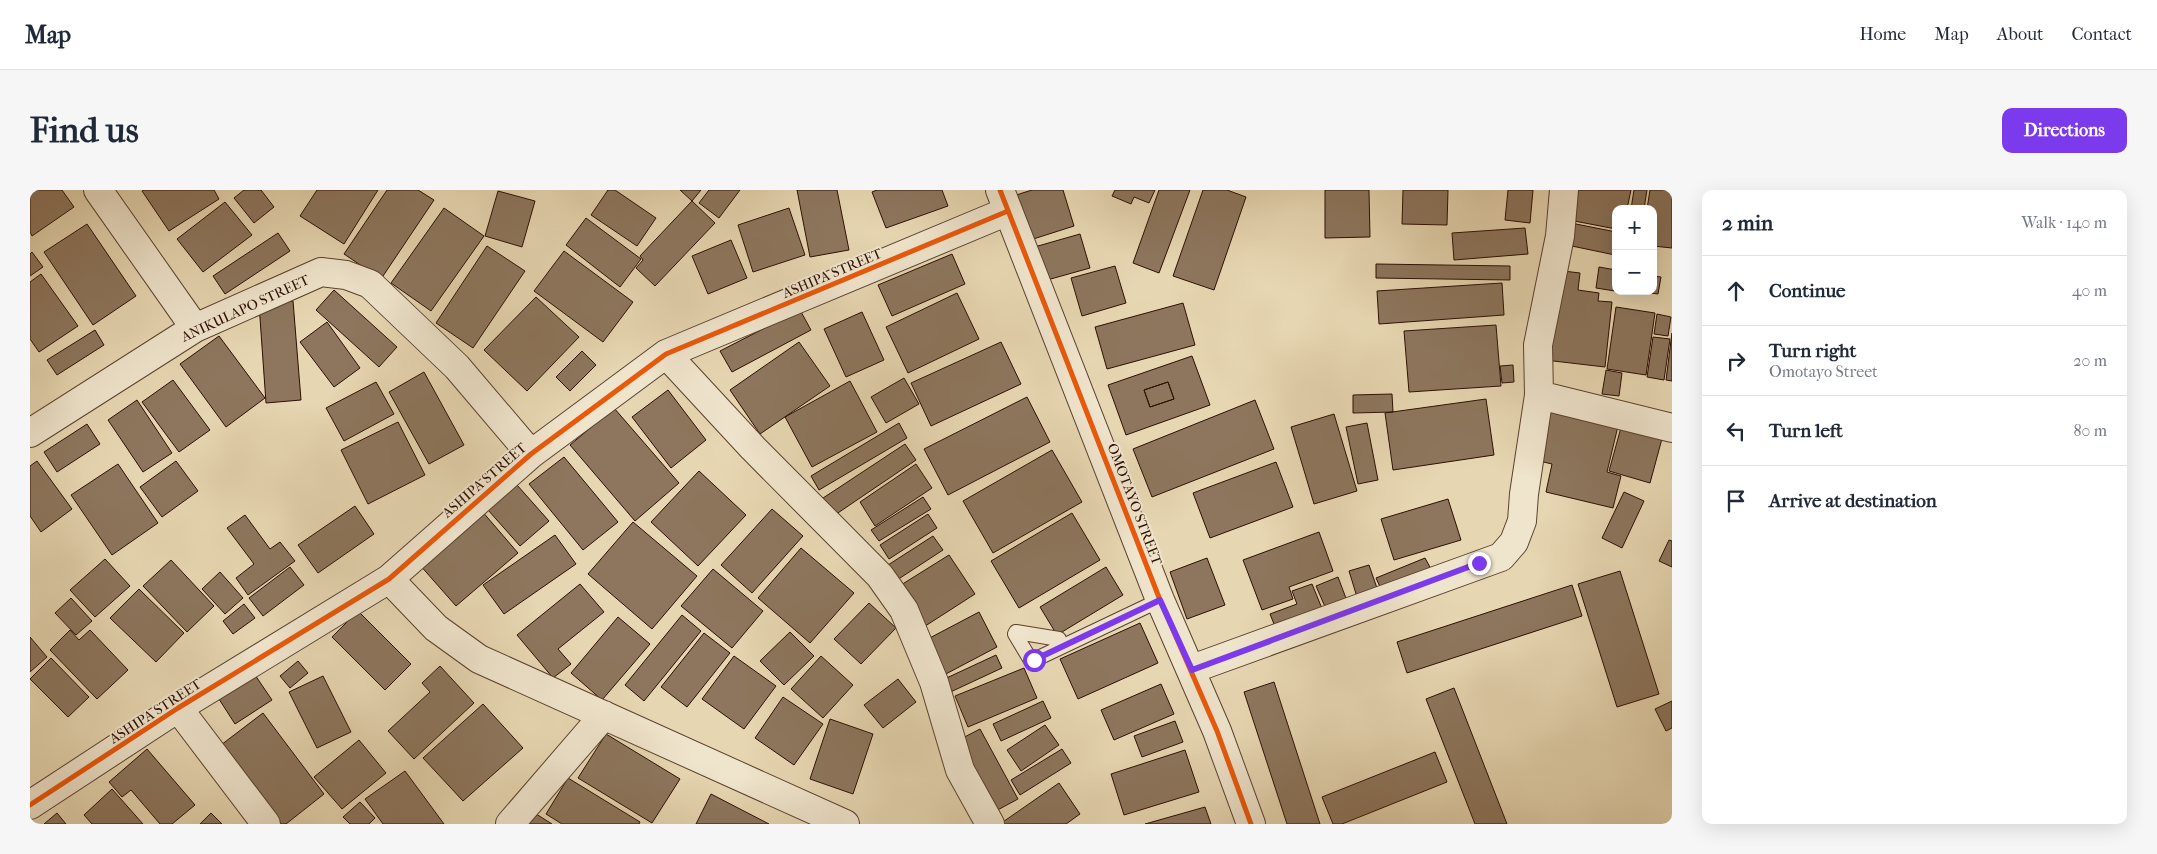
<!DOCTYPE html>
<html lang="en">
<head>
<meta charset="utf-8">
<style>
  :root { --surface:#fff; --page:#f6f6f7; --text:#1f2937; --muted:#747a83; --line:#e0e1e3; --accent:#7c3aed }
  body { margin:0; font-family:"IM FELL French Canon",serif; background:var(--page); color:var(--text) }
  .controls { position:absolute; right:15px; top:15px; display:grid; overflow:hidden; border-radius:10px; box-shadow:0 5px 20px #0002 }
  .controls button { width:45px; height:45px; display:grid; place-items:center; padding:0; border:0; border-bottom:1px solid var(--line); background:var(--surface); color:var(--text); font:25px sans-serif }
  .stop { position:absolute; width:15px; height:15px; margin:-11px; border:4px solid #7c3aed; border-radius:50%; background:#fff }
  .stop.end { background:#7c3aed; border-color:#fff; box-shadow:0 1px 5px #0008 }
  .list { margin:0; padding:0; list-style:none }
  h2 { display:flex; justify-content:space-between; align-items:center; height:65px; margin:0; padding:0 20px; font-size:21px }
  h2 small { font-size:16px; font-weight:400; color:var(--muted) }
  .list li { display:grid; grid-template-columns:32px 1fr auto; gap:15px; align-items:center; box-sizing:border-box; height:70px; padding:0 20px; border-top:1px solid var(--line) }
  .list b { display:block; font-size:19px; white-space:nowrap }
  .list p { margin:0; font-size:16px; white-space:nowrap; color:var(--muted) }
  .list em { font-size:16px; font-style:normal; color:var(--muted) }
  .icon { flex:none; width:28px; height:28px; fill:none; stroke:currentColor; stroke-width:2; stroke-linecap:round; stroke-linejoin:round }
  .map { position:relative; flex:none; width:1642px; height:634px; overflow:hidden; border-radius:10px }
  header { display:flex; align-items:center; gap:30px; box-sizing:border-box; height:70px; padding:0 25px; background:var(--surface); border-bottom:1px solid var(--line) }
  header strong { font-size:24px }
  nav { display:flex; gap:28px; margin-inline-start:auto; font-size:18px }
  .intro { display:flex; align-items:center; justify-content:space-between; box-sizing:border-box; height:120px; padding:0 30px }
  h1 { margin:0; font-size:35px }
  .button { padding:12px 22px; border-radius:10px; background:var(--accent); color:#fff; font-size:18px; font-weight:700 }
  main { display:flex; gap:30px; padding:0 30px }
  aside { flex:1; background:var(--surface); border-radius:10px; box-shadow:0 5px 20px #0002 }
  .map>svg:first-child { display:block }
</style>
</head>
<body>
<header>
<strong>Map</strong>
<nav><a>Home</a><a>Map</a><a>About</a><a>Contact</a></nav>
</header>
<div class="intro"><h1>Find us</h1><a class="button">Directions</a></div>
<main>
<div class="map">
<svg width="1642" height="634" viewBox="0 0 1642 634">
  <rect width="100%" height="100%" fill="#e6d6b1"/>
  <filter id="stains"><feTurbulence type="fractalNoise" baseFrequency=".004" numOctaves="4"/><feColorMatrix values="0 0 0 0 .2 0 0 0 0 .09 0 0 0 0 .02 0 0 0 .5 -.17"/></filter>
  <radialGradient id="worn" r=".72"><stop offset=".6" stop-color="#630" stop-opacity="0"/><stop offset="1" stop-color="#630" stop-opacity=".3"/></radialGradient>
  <!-- building -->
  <path fill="#8d765d" stroke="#2d0f03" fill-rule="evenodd" d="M 0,0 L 32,0 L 44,17 L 2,46 L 0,42 Z
    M 114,0 L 184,0 L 189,9 L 139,41 L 112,1 Z
    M 214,0 L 231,0 L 244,17 L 224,33 L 204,8 Z
    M 287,0 L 348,0 L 314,54 L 270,26 Z
    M 357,0 L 388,0 L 404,10 L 351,89 L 314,64 Z
    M 578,0 L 585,0 L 626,28 L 607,56 L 561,25 Z
    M 650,0 L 671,0 L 662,11 Z
    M 679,0 L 710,0 L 689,28 L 669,13 Z
    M 767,0 L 807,0 L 819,60 L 780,67 Z
    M 847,0 L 912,0 L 918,16 L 856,38 L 842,2 Z
    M 1002,0 L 1033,0 L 1044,36 L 997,51 L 983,6 Z
    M 1085,0 L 1125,0 L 1119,13 L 1104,7 L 1101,14 L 1082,6 Z
    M 1129,0 L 1160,0 L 1129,83 L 1103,73 Z
    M 1173,0 L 1197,0 L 1216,7 L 1184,100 L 1143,86 Z
    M 1295,0 L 1339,0 L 1340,47 L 1295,48 Z
    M 1373,0 L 1418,0 L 1417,35 L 1372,34 Z
    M 1478,0 L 1503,0 L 1500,33 L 1475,30 Z
    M 1545,0 L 1601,0 L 1597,19 L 1586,19 L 1586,39 L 1539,30 Z
    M 1604,0 L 1617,0 L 1614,19 L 1601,19 Z
    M 1620,0 L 1642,0 L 1642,58 L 1623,56 L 1623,19 L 1617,19 Z
    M 468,1 L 505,11 L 492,57 L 455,46 Z
    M 662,11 L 685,33 L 625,96 L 606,78 L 613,70 L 610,66 Z
    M 195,12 L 222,45 L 173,82 L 147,49 Z
    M 414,18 L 454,46 L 401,121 L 361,93 Z
    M 759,18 L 775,65 L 723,82 L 708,35 Z
    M 556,28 L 611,69 L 590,97 L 536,55 Z
    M 1541,33 L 1586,42 L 1585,65 L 1537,55 Z
    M 57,34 L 106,106 L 63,135 L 14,62 Z
    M 1495,38 L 1498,64 L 1424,70 L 1422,43 Z
    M 248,43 L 260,61 L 195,104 L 183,86 Z
    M 1050,44 L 1060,78 L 1010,92 L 1001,58 Z
    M 701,50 L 717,88 L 678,104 L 662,66 Z
    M 457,56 L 495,81 L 443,158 L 406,133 Z
    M 534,61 L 603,112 L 573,152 L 504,101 Z
    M 2,62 L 13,77 L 0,86 L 0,64 Z
    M 922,64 L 935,94 L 862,126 L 848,95 Z
    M 1346,74 L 1480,76 L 1480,90 L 1346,88 Z
    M 1085,76 L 1096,113 L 1052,126 L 1041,88 Z
    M 1569,77 L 1586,80 L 1585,101 L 1566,98 Z
    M 1525,80 L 1550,83 L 1548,100 L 1569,103 L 1568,111 L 1582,112 L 1575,177 L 1515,170 Z
    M 11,84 L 48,136 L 9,162 L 0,149 L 0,92 Z
    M 1623,86 L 1631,87 L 1628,104 L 1606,101 L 1623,101 Z
    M 1472,93 L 1474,125 L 1349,134 L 1347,101 Z
    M 304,100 L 367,157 L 349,177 L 286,120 Z
    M 927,103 L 949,149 L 878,183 L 856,137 Z
    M 506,107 L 549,147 L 497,201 L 454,160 Z
    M 263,111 L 271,210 L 236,213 L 229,114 Z
    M 1153,113 L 1165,155 L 1077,179 L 1065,137 Z
    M 1586,117 L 1625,123 L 1616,185 L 1577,179 Z
    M 770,120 L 781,140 L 702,182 L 690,161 Z
    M 832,122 L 854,170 L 816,187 L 794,139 Z
    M 1627,124 L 1641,127 L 1638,146 L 1624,144 Z
    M 297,132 L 330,178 L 304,197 L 270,152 Z
    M 1466,135 L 1471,196 L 1379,202 L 1374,141 Z
    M 65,140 L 74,155 L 27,185 L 17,170 Z
    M 1642,143 L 1642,191 L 1636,190 Z
    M 189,146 L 235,208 L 196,237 L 150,174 Z
    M 1623,147 L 1640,149 L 1634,190 L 1617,187 Z
    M 769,152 L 800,196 L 730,244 L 700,200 Z
    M 971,152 L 991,194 L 901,236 L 881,193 Z
    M 552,161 L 566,175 L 540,201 L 526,187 Z
    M 1162,166 L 1180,215 L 1096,245 L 1078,195 ZM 1138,192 L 1144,209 L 1120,217 L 1114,200 Z
    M 1483,175 L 1484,192 L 1472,193 L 1470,176 Z
    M 1576,180 L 1592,183 L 1589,206 L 1572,204 Z
    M 394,182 L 434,255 L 399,274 L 359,202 Z
    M 874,188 L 889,214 L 856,233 L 841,207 Z
    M 143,190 L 180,240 L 149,262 L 112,212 Z
    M 820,191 L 847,242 L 782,277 L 755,227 Z
    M 346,192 L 364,224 L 314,251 L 296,218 Z
    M 1138,192 L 1144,209 L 1120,217 L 1114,200 Z
    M 638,200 L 676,250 L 641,278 L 602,227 Z
    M 1362,204 L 1363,222 L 1323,223 L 1323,205 Z
    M 997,207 L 1020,252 L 918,305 L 894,259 Z
    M 1456,209 L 1464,265 L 1363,280 L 1355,223 Z
    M 107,210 L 142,263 L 113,282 L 78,230 Z
    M 1225,210 L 1244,259 L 1122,307 L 1103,259 Z
    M 584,218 L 649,293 L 605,331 L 540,255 Z
    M 1513,218 L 1588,236 L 1577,282 L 1591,286 L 1583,318 L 1516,302 L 1522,274 L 1501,269 Z
    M 1304,224 L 1327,301 L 1284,314 L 1261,237 Z
    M 368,232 L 395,285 L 338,314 L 311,260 Z
    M 869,233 L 877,248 L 789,300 L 781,286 Z
    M 1337,233 L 1348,290 L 1328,294 L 1316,237 Z
    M 57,234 L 70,254 L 27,282 L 14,262 Z
    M 1592,234 L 1633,245 L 1620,293 L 1579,281 Z
    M 875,254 L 886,270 L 799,329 L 787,312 Z
    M 1022,260 L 1052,312 L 963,363 L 933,311 Z
    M 534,267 L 588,332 L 553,360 L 499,294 Z
    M 7,271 L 42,319 L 11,342 L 0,326 L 0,276 Z
    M 146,271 L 168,301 L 132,327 L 110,297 Z
    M 1246,272 L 1263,317 L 1180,348 L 1163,303 Z
    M 88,274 L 128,333 L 82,365 L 41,305 Z
    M 886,274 L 902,298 L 845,336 L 830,312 Z
    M 669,281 L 716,325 L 668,376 L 621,332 Z
    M 487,295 L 519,331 L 490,356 L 458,320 Z
    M 1594,302 L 1614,311 L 1592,358 L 1572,348 Z
    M 893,307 L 901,319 L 849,351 L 841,340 Z
    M 1418,309 L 1431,350 L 1364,370 L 1351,329 Z
    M 325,316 L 344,344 L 288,383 L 268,355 Z
    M 742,319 L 773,346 L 722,403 L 691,375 Z
    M 451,320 L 488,363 L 426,416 L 389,374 Z
    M 1042,323 L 1070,370 L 989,418 L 961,371 Z
    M 898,324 L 907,338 L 859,369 L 850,355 Z
    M 215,325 L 240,359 L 250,352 L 265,371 L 218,405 L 206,388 L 224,374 L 197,338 Z
    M 603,332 L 667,386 L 622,439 L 558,384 Z
    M 1289,342 L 1303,381 L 1259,397 L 1263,409 L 1232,420 L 1213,370 Z
    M 525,345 L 546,374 L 474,424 L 453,395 Z
    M 903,346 L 913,360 L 867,390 L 858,375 Z
    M 1639,350 L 1642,351 L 1642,377 L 1629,371 Z
    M 771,358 L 824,403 L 780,453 L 728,408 Z
    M 919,365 L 945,404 L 889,440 L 863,400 Z
    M 1177,368 L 1195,415 L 1157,429 L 1140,382 Z
    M 1395,368 L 1401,379 L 1351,399 L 1346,388 Z
    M 75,369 L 100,396 L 65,427 L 40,400 Z
    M 141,370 L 184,416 L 157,442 L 113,396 Z
    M 1339,375 L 1348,401 L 1327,407 L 1319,381 Z
    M 260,377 L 274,395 L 233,426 L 219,408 Z
    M 1076,377 L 1093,405 L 1027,445 L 1010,417 Z
    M 683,379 L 733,421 L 702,458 L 651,416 Z
    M 1590,381 L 1629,504 L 1587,517 L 1548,394 Z
    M 190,382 L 213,408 L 195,424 L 172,399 Z
    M 1308,387 L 1317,411 L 1296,419 L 1286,396 Z
    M 550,394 L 574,422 L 528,459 L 541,474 L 523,488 L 487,445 Z
    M 1282,394 L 1293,421 L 1246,439 L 1240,424 L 1267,414 L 1262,401 Z
    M 1542,395 L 1552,426 L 1377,483 L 1367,452 Z
    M 109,399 L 154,443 L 126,472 L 80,428 Z
    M 41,408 L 62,431 L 46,445 L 25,423 Z
    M 839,413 L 866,438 L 831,474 L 804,449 Z
    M 214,414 L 225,428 L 203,444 L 193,431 Z
    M 328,421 L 381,474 L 355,500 L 302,447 Z
    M 949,422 L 967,457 L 912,486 L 894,451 Z
    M 652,425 L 671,441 L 614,511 L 595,495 Z
    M 588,427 L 620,454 L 572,510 L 541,483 Z
    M 1110,433 L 1128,473 L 1048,509 L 1030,469 Z
    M 40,440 L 49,450 L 60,440 L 98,480 L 67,509 L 20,460 Z
    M 760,442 L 784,466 L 754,495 L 730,471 Z
    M 674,443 L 700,463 L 657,517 L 631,497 Z
    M 0,447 L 17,467 L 0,482 Z
    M 966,465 L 972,478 L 914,505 L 908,492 Z
    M 704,466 L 746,496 L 714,539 L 672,509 Z
    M 791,466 L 823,495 L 793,528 L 761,499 Z
    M 21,468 L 59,507 L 38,527 L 0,489 Z
    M 268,471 L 278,483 L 260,498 L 250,486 Z
    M 410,476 L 444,513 L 384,569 L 358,541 L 400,502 L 392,493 Z
    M 994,478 L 1007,508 L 938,537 L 925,506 Z
    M 223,482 L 242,510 L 205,534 L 187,506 Z
    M 293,486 L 321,542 L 287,558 L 259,502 Z
    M 868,489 L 886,512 L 853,538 L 834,515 Z
    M 1244,492 L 1290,634 L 1257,634 L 1214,502 Z
    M 1131,494 L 1144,524 L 1084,550 L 1071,520 Z
    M 1424,498 L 1477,634 L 1445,634 L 1396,509 Z
    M 753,507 L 793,534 L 764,575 L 725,548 Z
    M 1013,511 L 1021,528 L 971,551 L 963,534 Z
    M 1642,511 L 1642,538 L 1636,541 L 1625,519 Z
    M 453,514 L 493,558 L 433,611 L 393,568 Z
    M 233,523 L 294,604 L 256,634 L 251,634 L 191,555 Z
    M 800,529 L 843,544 L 823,604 L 780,589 Z
    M 1145,531 L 1153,552 L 1112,567 L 1104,546 Z
    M 1015,535 L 1029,555 L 991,581 L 977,560 Z
    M 950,539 L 988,609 L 962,623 L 923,553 Z
    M 576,544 L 650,589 L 622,633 L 548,588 Z
    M 329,550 L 356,583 L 312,619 L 284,587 Z
    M 117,559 L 165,615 L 142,634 L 130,634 L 101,600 L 92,607 L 79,592 Z
    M 1032,559 L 1041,573 L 990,605 L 981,590 Z
    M 1155,560 L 1169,602 L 1094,625 L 1081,584 Z
    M 1405,562 L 1417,592 L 1312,634 L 1303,634 L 1292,607 Z
    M 375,581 L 414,634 L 353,634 L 335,609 Z
    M 538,588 L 610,632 L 609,634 L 532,634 L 516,624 Z
    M 1029,593 L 1050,624 L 1036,634 L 970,634 Z
    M 82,599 L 113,634 L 62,634 L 54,625 Z
    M 681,604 L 739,634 L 666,634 Z
    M 330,612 L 345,628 L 339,634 L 320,634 L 313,627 Z
    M 1175,617 L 1181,634 L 1115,634 Z
    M 503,622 L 522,634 L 495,634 Z
    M 27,623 L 36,634 L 14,634 Z
    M 181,623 L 192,634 L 170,634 Z"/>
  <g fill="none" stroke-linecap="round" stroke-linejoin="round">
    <!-- service casing -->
    <g stroke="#5b412e" stroke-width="16">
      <path id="service" d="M 1029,449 L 986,442 L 985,444 L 1000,469 L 1004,470 L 1130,410"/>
    </g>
    <!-- minor casing -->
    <g stroke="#5b412e" stroke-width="30">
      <path id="minor" d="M 68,0 L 165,138
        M 1534,0 L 1530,46 L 1508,155 L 1509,205 L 1642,238
        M 636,164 L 723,258 L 850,386 L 874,420 L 904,492 L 930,580 L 960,634
        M 0,243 L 165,138 L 291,82 L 316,85 L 340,94 L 427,177 L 501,264
        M 359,389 L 406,438 L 449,469 L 815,634
        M 1162,479 L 1471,367 L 1484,352 L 1492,331 L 1494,304 L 1509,205
        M 148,518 L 236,634
        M 0,615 L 148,518 L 359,389 L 501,264 L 636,164 L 978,21
        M 480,634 L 574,525"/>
    </g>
    <!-- tertiary casing -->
    <g stroke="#5b412e" stroke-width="30">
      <path id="tertiary" d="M 970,0 L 1130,410 L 1187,541 L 1221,634"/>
    </g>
    <!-- service -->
    <use href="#service" stroke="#efe4cc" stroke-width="14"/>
    <!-- minor -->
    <use href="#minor" stroke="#efe4cc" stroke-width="28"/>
    <!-- tertiary -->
    <use href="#tertiary" stroke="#efe4cc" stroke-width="28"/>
    <!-- cycleway casing -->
    <g stroke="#efe4cc" stroke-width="8">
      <path id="cycleway" d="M 970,0 L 1130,410 L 1187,541 L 1221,634
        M 0,615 L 148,518 L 359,389 L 501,264 L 636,164 L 978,21"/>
    </g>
    <!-- cycleway -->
    <use href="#cycleway" stroke="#e8590c" stroke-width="5"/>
  </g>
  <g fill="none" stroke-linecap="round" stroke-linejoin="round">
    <!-- route -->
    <path stroke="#7c3aed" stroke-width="6" d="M 1004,470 L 1130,410 L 1162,480 L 1449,373"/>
  </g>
  <g text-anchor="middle" stroke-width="4" stroke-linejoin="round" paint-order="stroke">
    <!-- street labels -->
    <g font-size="14" fill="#2d0f03" stroke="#efe4cc">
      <text transform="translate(802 83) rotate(-23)" y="5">ASHIPA STREET</text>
      <text transform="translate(215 118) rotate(-25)" y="5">ANIKULAPO STREET</text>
      <text transform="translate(454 290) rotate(-41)" y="5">ASHIPA STREET</text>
      <text transform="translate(1105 314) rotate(69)" y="5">OMOTAYO STREET</text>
      <text transform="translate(125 521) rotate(-33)" y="5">ASHIPA STREET</text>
    </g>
  </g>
  <rect width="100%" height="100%" filter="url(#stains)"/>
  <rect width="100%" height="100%" fill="url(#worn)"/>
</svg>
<div class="controls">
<button>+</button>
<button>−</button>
</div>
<div class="stop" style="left:1004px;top:470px"></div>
<div class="stop end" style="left:1449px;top:373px"></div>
</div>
<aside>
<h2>2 min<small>Walk · 140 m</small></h2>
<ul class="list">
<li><svg class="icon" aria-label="ahead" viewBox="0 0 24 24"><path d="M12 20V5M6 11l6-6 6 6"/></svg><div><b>Continue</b></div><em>40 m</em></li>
<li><svg class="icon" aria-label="right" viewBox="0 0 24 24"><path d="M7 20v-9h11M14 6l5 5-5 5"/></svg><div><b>Turn right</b><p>Omotayo Street</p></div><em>20 m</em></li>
<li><svg class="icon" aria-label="left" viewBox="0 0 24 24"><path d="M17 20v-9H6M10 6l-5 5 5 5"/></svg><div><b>Turn left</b></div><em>80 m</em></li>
<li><svg class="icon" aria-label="arrive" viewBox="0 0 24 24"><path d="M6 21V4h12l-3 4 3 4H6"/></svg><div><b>Arrive at destination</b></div></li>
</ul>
</aside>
</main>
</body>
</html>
